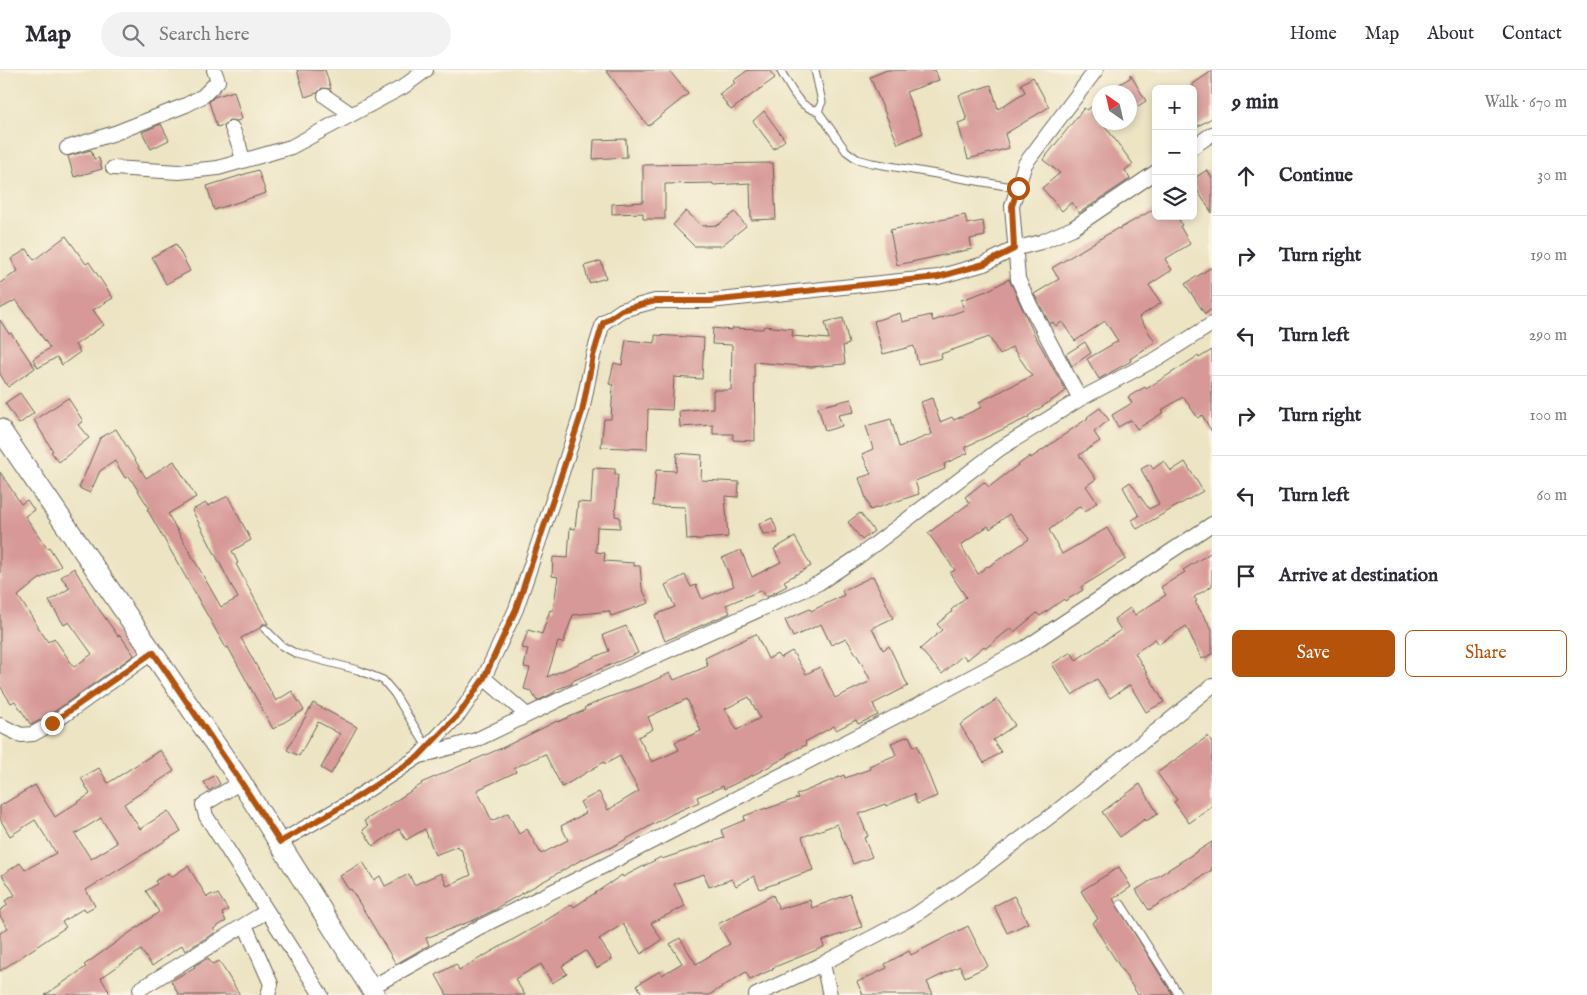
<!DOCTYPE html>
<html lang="en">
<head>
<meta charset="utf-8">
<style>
  :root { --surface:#fff; --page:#f2f2f3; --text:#2b2b33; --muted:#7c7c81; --line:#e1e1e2; --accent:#b45309 }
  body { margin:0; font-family:"IM FELL English",serif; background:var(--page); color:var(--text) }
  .controls { position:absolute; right:15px; top:15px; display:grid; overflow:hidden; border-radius:8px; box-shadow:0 2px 8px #0003 }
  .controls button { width:45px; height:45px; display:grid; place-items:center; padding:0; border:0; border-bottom:1px solid var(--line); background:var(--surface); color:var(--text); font:25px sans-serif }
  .compass { position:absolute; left:1092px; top:15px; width:45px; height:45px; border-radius:50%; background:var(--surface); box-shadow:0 2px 8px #0003; rotate:326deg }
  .stop { position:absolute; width:15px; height:15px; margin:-11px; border:4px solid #b45309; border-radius:50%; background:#fff }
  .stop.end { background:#b45309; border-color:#fff; box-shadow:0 1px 5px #0008 }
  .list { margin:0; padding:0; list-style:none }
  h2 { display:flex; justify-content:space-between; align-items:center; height:65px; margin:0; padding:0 20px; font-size:21px }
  h2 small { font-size:16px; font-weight:400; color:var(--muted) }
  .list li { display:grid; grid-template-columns:32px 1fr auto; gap:15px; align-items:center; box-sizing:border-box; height:80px; padding:0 20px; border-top:1px solid var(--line) }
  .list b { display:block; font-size:19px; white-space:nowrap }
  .list em { font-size:16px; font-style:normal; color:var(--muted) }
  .actions { display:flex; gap:10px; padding:15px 20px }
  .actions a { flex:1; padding:11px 0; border:1px solid var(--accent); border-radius:8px; text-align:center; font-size:18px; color:var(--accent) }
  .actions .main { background:var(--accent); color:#fff }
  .icon { flex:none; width:28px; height:28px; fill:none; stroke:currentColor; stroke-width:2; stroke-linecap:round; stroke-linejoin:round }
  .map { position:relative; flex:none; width:1212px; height:925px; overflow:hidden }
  header { display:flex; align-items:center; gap:30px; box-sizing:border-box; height:70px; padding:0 25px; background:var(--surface); border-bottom:1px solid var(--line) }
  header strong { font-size:24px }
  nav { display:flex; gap:28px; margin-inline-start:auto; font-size:18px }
  .search { width:350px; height:45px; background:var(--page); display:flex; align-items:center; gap:12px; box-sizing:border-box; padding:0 18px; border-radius:28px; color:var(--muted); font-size:19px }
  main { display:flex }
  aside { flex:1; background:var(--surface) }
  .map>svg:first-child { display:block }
</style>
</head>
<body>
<header>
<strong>Map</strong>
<div class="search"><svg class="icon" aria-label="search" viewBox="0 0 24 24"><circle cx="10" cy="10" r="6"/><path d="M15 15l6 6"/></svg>Search here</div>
<nav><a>Home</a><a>Map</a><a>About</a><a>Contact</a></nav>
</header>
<main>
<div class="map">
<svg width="1212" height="925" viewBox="0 0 1212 925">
  <rect width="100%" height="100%" fill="#fcf5e5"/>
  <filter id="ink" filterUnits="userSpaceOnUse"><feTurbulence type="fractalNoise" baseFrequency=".02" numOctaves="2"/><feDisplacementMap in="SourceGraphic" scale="10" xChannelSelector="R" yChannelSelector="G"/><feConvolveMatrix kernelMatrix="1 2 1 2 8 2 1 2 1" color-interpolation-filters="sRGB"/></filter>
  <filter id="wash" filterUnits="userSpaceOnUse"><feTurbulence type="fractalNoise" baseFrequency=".0096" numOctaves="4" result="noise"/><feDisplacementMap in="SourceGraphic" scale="20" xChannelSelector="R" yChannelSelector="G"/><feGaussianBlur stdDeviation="1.12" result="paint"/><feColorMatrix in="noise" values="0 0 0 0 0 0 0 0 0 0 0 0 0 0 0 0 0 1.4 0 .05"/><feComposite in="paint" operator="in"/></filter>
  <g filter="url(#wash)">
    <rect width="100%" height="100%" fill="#ece4c3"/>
    <g id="blocks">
      <!-- building -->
      <path fill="#d79997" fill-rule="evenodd" d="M 297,0 L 325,0 L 331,19 L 322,18 L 317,23 L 305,27 Z
        M 606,0 L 669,0 L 688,24 L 648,56 Z
        M 748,0 L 769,0 L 775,8 L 731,40 L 719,24 L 735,13 L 733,11 Z
        M 887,0 L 935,0 L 939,10 L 906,22 L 923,63 L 898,74 L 870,7 Z
        M 1212,1 L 1212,48 L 1193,59 L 1193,14 Z
        M 1130,4 L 1146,31 L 1130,41 L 1130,22 L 1105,22 L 1130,8 Z
        M 1033,7 L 1049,37 L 1005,64 L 1009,78 L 968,89 L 958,53 L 967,50 L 959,25 L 991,15 L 998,39 L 1025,22 L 1021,14 Z
        M 234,21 L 242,49 L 237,51 L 229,50 L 224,55 L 217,57 L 209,32 L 214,27 Z
        M 1100,31 L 1100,52 L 1102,52 L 1133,94 L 1125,100 L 1130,109 L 1079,143 L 1072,132 L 1062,141 L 1042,118 L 1060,103 L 1043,90 L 1084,38 L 1087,40 Z
        M 764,41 L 785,70 L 774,79 L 753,51 Z
        M 161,54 L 169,70 L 151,79 L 142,62 Z
        M 626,69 L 627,87 L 593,89 L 594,70 Z
        M 91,80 L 94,89 L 99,88 L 102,99 L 74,107 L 68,86 Z
        M 773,93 L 776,149 L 751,150 L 750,113 L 713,115 L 713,113 L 665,114 L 665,149 L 643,149 L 643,143 L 612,144 L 612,134 L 643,132 L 643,95 Z
        M 258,100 L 266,123 L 214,140 L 207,116 Z
        M 1207,100 L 1212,108 L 1212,143 L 1193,114 L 1193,109 Z
        M 1156,138 L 1156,146 L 1177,146 L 1182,155 L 1180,156 L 1190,174 L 1165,189 L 1172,200 L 1149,215 L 1161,233 L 1139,247 L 1155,272 L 1130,289 L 1131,291 L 1099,309 L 1087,289 L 1118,271 L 1105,251 L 1075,271 L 1062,252 L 1056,256 L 1053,252 L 1050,254 L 1034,224 L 1059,209 L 1052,198 L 1118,158 L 1119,159 Z
        M 686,141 L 702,156 L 718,155 L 735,142 L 746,156 L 721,176 L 694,176 L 673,155 Z
        M 965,145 L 967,154 L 983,151 L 985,166 L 970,169 L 972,179 L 897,195 L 890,160 Z
        M 66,166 L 86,194 L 89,192 L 113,228 L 93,240 L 104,255 L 75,275 L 80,282 L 62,295 L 57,287 L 38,298 L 33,289 L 50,278 L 16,230 L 0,239 L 0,213 L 18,201 L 11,189 L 27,179 L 34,190 Z
        M 176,174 L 190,201 L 166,214 L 152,187 Z
        M 601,191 L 606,208 L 589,213 L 584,196 Z
        M 1212,197 L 1212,239 L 1205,244 L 1185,214 Z
        M 1009,209 L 1034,264 L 1066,321 L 1028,346 L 1029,347 L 965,377 L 968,383 L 944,394 L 945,399 L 915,411 L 919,424 L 870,440 L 859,408 L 871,404 L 862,384 L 873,379 L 866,356 L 891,349 L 899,377 L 932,364 L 921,332 L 932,328 L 940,352 L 952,347 L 954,350 L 982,337 L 979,332 L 1032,306 L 1012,277 L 1000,285 L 989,267 L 941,284 L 942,288 L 918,294 L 914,276 L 883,284 L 874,251 L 900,243 L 902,252 L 931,245 L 933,251 L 964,240 L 961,230 L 987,221 Z
        M 843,248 L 849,274 L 843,276 L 845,294 L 811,297 L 754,292 L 755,371 L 733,370 L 733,364 L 713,364 L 713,355 L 680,357 L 679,341 L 713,338 L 713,320 L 731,320 L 732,275 L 712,274 L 713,258 L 732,260 L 732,258 L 763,259 L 764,256 L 793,259 L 792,266 L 829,269 L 825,252 Z
        M 0,250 L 9,264 L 11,263 L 35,298 L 8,317 L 0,304 Z
        M 655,265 L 704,268 L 702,309 L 674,307 L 672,340 L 648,339 L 647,379 L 601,377 L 604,349 L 611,349 L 613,315 L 609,314 L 614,293 L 622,295 L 626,270 L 655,273 Z
        M 1085,272 L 1091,283 L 1072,296 L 1066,284 Z
        M 1212,280 L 1212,362 L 1202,345 L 1198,348 L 1183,327 L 1162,340 L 1164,342 L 1137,359 L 1131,350 L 1118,357 L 1112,345 L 1132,333 L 1128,327 L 1145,317 L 1146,319 L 1198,286 L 1199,288 Z
        M 20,323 L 34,343 L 19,354 L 5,333 Z
        M 68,328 L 83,351 L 78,355 L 89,368 L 59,392 L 51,382 L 53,381 L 34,350 Z
        M 851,329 L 854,342 L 838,345 L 842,356 L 825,361 L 818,337 Z
        M 1100,338 L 1109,350 L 1094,362 L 1100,371 L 1079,385 L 1096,409 L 1086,416 L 1097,432 L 1085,442 L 1080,436 L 1049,460 L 1062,484 L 1107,458 L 1126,489 L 1081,517 L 1083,520 L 1065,531 L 1064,529 L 1040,546 L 1037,543 L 1014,562 L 1011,558 L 986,578 L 984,576 L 967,590 L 963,585 L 942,604 L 920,579 L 942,560 L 937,554 L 952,542 L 951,540 L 966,527 L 950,503 L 955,500 L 928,463 L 970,433 L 965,427 L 984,412 L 989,417 L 1030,386 L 1031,388 L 1088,348 L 1087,347 ZM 1009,444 L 1029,469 L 988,497 L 987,496 L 978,504 L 961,475 L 988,456 L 990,459 Z
        M 116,359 L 146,408 L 174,391 L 196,427 L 168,444 L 221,537 L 238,528 L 192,440 L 206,433 L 208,436 L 228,426 L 251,470 L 232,481 L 238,493 L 236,494 L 268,554 L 263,554 L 260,558 L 241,568 L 276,631 L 292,621 L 304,640 L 273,659 L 228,577 L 226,578 L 201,534 L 147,439 L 149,438 L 129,406 L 125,408 L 115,391 L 100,401 L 90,423 L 79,418 L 100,368 Z
        M 677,383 L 702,385 L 701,410 L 739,412 L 738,427 L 725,426 L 728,467 L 687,470 L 685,437 L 653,436 L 656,400 L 676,401 Z
        M 1164,391 L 1171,401 L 1185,392 L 1203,421 L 1137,459 L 1132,450 L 1139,446 L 1123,417 L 1130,412 L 1149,439 L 1159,434 L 1141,399 L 1150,394 L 1153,399 Z
        M 593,398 L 615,399 L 615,404 L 618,404 L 615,446 L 620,447 L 620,458 L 597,457 L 596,482 L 605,483 L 604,491 L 634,493 L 634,496 L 640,496 L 642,518 L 649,533 L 611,546 L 609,541 L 573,545 L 563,573 L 558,572 L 547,607 L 609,581 L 603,565 L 626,556 L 638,583 L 572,611 L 572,614 L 557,619 L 553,623 L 537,631 L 531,621 L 524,619 L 530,598 L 524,597 L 528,579 L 522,578 L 528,560 L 542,564 L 550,540 L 553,541 L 558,507 L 552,506 L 553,487 L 568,488 L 570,458 L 575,459 L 578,432 L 591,433 Z
        M 0,402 L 21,434 L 27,430 L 34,440 L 25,446 L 47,478 L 49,477 L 61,496 L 38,510 L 18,526 L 48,572 L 54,568 L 74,597 L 92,584 L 69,552 L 64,555 L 49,531 L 70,518 L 61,507 L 74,498 L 96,535 L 118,566 L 120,565 L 134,585 L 48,646 L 31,655 L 15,631 L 11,633 L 0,616 Z
        M 860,443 L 874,461 L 862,470 L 848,452 Z
        M 772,448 L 778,463 L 763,464 L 759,454 Z
        M 795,467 L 811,496 L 784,511 L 787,516 L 766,527 L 762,520 L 726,535 L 730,543 L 665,571 L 655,545 L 675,537 L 665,515 L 685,505 L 691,517 L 696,515 L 702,529 L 734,516 L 722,488 L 741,480 L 752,507 L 781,492 L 774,479 Z
        M 1212,482 L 1212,516 L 1194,527 L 1197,531 L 1195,532 L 1212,559 L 1212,584 L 1202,589 L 1186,556 L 1159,574 L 1155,569 L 1135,583 L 1164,632 L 1146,642 L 1130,615 L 1110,628 L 1097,609 L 1072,625 L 1052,594 L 1071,582 L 1076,590 L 1121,560 L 1114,549 L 1130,538 L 1135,545 L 1166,525 L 1161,517 L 1185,502 L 1183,500 Z
        M 873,506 L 893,548 L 872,558 L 883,580 L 889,576 L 908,616 L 873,634 L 878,645 L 858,654 L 856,650 L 836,660 L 834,656 L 805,672 L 806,675 L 787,684 L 788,686 L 761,701 L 724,719 L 723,716 L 697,727 L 699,732 L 672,744 L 608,779 L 607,778 L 581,790 L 498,837 L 498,838 L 474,850 L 426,868 L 429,875 L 396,894 L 351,819 L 349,820 L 340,806 L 363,792 L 374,810 L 380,806 L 385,816 L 409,804 L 414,815 L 441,803 L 447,816 L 471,805 L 461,779 L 460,780 L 458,776 L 435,785 L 425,759 L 406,770 L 399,759 L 373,776 L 363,760 L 368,756 L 364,751 L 422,714 L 421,713 L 504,677 L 557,651 L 558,652 L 585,640 L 584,638 L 604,629 L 646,614 L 670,603 L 674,610 L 708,596 L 705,588 L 756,564 L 768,589 L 777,584 L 780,588 L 792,581 L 806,604 L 820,597 L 835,628 L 871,611 L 861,592 L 846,568 L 831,575 L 821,554 L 793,567 L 785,550 L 810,539 L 811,541 L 844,525 L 842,521 ZM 749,627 L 760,648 L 737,660 L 725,639 ZM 687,629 L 701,661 L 675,672 L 679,680 L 652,692 L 638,667 L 653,659 L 648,647 ZM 545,684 L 562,717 L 604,692 L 605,694 L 620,686 L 639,721 L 608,740 L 599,722 L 580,732 L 586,743 L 561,756 L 568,770 L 541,784 L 527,759 L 519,764 L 508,743 L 492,751 L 477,720 L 516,702 L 514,698 Z
        M 997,629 L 1015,655 L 993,670 L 1001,682 L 984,693 L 960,655 Z
        M 313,633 L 357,657 L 331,704 L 321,698 L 340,664 L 318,652 L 299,686 L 287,680 Z
        M 909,666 L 914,677 L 917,675 L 937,726 L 917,734 L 914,724 L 886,736 L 885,734 L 859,744 L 868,766 L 864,768 L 872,787 L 853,794 L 837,754 L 802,767 L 813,800 L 760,819 L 754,806 L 736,816 L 732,809 L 709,817 L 704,804 L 674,814 L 685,836 L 651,853 L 662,870 L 641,884 L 623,854 L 599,869 L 612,889 L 597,898 L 586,881 L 562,896 L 567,904 L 552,913 L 541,894 L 515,909 L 525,925 L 447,925 L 436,905 L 456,894 L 459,900 L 537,856 L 572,834 L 574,837 L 622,805 L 623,807 L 661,787 L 662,789 L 724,768 L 721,760 L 745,750 L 744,746 L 766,738 L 766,739 L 798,728 L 796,725 L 844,705 L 845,708 L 870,699 L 869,696 L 896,685 L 891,673 Z
        M 1208,666 L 1212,673 L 1212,737 L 1189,753 L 1174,732 L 1177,730 L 1157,703 Z
        M 160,680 L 174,701 L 124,734 L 140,759 L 168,741 L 181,761 L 86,820 L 95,836 L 86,841 L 84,838 L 62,852 L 66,857 L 0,901 L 0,863 L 8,858 L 0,846 L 0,840 L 8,835 L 5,831 L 15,825 L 2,805 L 20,793 L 25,800 L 56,783 L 35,750 L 10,766 L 0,749 L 0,736 L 35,715 L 55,747 L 90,724 L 81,708 L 99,698 L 108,713 ZM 101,748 L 117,773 L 91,789 L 75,764 Z
        M 215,705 L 220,714 L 209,721 L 204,712 Z
        M 1140,714 L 1158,744 L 1146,751 L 1145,749 L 1120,767 L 1102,742 Z
        M 1212,772 L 1212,800 L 1149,840 L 1136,820 Z
        M 188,796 L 207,827 L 212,824 L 214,826 L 218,824 L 228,840 L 222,843 L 226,851 L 213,859 L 216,862 L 185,881 L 182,875 L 152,896 L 141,880 L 101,908 L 111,925 L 45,925 L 86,897 L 84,895 L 159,842 L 146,821 L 157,814 L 155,811 L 168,803 L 171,807 Z
        M 1119,797 L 1131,817 L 1113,829 L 1173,925 L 1138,925 L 1092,853 L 1098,849 L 1081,821 Z
        M 850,824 L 862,857 L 822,871 L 824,877 L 772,898 L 773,899 L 750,910 L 746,902 L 709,925 L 643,925 L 637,915 L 660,901 L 662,905 L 682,893 L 670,874 L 680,868 L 696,894 L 730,874 L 718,854 L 773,825 L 779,839 L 810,830 L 812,838 Z
        M 1014,826 L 1028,853 L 1007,863 L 994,836 Z
        M 968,856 L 988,896 L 965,907 L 960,896 L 927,912 L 933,925 L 863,925 L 857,912 L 887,898 L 885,894 L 909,881 L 911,885 Z
        M 208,888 L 212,894 L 219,891 L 240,925 L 179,925 L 171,911 L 195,897 L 194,896 Z"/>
    </g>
  </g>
  <g filter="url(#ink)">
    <use href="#blocks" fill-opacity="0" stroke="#656256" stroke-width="1"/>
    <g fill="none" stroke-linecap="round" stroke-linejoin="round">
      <!-- lane casing -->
      <g stroke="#656256" stroke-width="9">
        <path id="lane" d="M 780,0 C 790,16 798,38 818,41 L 846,81 L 857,89 L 872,93 L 1018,118
          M 815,0 L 822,32 L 818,41
          M 265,559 L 282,576 L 297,584 L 358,600 L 383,610 L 394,623 L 427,677
          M 1121,834 L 1179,925"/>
      </g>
      <!-- street casing -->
      <g stroke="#656256" stroke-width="16">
        <path id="street" d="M 325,26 L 351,44
          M 232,58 L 239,75 L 243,91
          M 1193,77 L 1212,64
          M 67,78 L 115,63 L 186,35 L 203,26 L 218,11 L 214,0
          M 113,98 L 179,102 L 218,98 L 291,77 L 403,17 L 426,0
          M 1080,329 L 1030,235 L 1018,209 L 1012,136 L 1025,94 L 1096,0
          M 484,608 L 527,645
          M 0,655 L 21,665 L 33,664 L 53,653 L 153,582
          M 420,686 L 476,670 L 569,625 L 819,513 L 858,487 L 1001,378 L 1080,329 L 1158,288 L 1212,254
          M 241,712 L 203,735 L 206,746 L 321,925
          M 280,772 L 348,733 L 418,687 L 460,643 L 484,608 L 516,539 L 555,424 L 582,341 L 593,286 L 603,253 L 622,240 L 655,231 L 710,231 L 938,207 L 984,194 L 1014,179 L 1041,172 L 1073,158 L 1156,102
          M 245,855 L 271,914 L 268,925
          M 823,894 L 830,925
          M 370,918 L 480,857 L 598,799 L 928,630 L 1025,578 L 1212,454
          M 140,919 L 267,841
          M 756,925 L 808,901 L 915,845 L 976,803 L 1056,742 L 1212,616"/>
      </g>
      <!-- secondary casing -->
      <g stroke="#656256" stroke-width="22">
        <path id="secondary" d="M 0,359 L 241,712 L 375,925"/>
      </g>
      <!-- lane -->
      <use href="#lane" stroke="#fff" stroke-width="7"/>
      <!-- street -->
      <use href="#street" stroke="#fff" stroke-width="14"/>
      <!-- secondary -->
      <use href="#secondary" stroke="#fff" stroke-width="20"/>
    </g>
  </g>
  <g fill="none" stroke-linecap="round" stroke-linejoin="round" filter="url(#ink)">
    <!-- route -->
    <path stroke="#b45309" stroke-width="6" d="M 52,653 L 153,582 L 241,712 L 280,772 L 348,733 L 418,687 L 460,643 L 484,608 L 516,539 L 555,424 L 582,342 L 593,286 L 603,253 L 622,240 L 655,231 L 710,231 L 938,207 L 984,194 L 1014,179 L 1012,136 L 1018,118"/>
  </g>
</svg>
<div class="controls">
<button>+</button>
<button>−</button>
<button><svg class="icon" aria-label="layers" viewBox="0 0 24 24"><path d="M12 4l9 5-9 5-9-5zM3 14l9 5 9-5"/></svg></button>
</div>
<svg class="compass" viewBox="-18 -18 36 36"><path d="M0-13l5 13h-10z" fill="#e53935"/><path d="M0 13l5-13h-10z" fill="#7c7c81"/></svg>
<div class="stop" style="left:1018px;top:118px"></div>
<div class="stop end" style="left:52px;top:653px"></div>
</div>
<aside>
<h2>9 min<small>Walk · 670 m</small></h2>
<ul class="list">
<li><svg class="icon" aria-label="ahead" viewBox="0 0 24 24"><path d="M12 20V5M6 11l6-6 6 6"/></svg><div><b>Continue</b></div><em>30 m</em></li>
<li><svg class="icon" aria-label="right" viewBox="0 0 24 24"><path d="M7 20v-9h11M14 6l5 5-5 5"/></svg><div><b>Turn right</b></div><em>190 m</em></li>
<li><svg class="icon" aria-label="left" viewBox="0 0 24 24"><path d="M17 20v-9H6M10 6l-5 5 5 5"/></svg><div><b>Turn left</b></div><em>290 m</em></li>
<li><svg class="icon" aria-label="right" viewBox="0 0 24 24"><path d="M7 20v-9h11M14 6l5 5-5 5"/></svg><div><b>Turn right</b></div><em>100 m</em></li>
<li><svg class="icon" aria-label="left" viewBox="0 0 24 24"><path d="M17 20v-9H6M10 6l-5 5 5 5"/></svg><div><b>Turn left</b></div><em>60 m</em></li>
<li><svg class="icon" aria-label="arrive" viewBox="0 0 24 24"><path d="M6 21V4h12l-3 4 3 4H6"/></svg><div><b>Arrive at destination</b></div></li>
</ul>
<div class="actions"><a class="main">Save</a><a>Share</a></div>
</aside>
</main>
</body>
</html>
